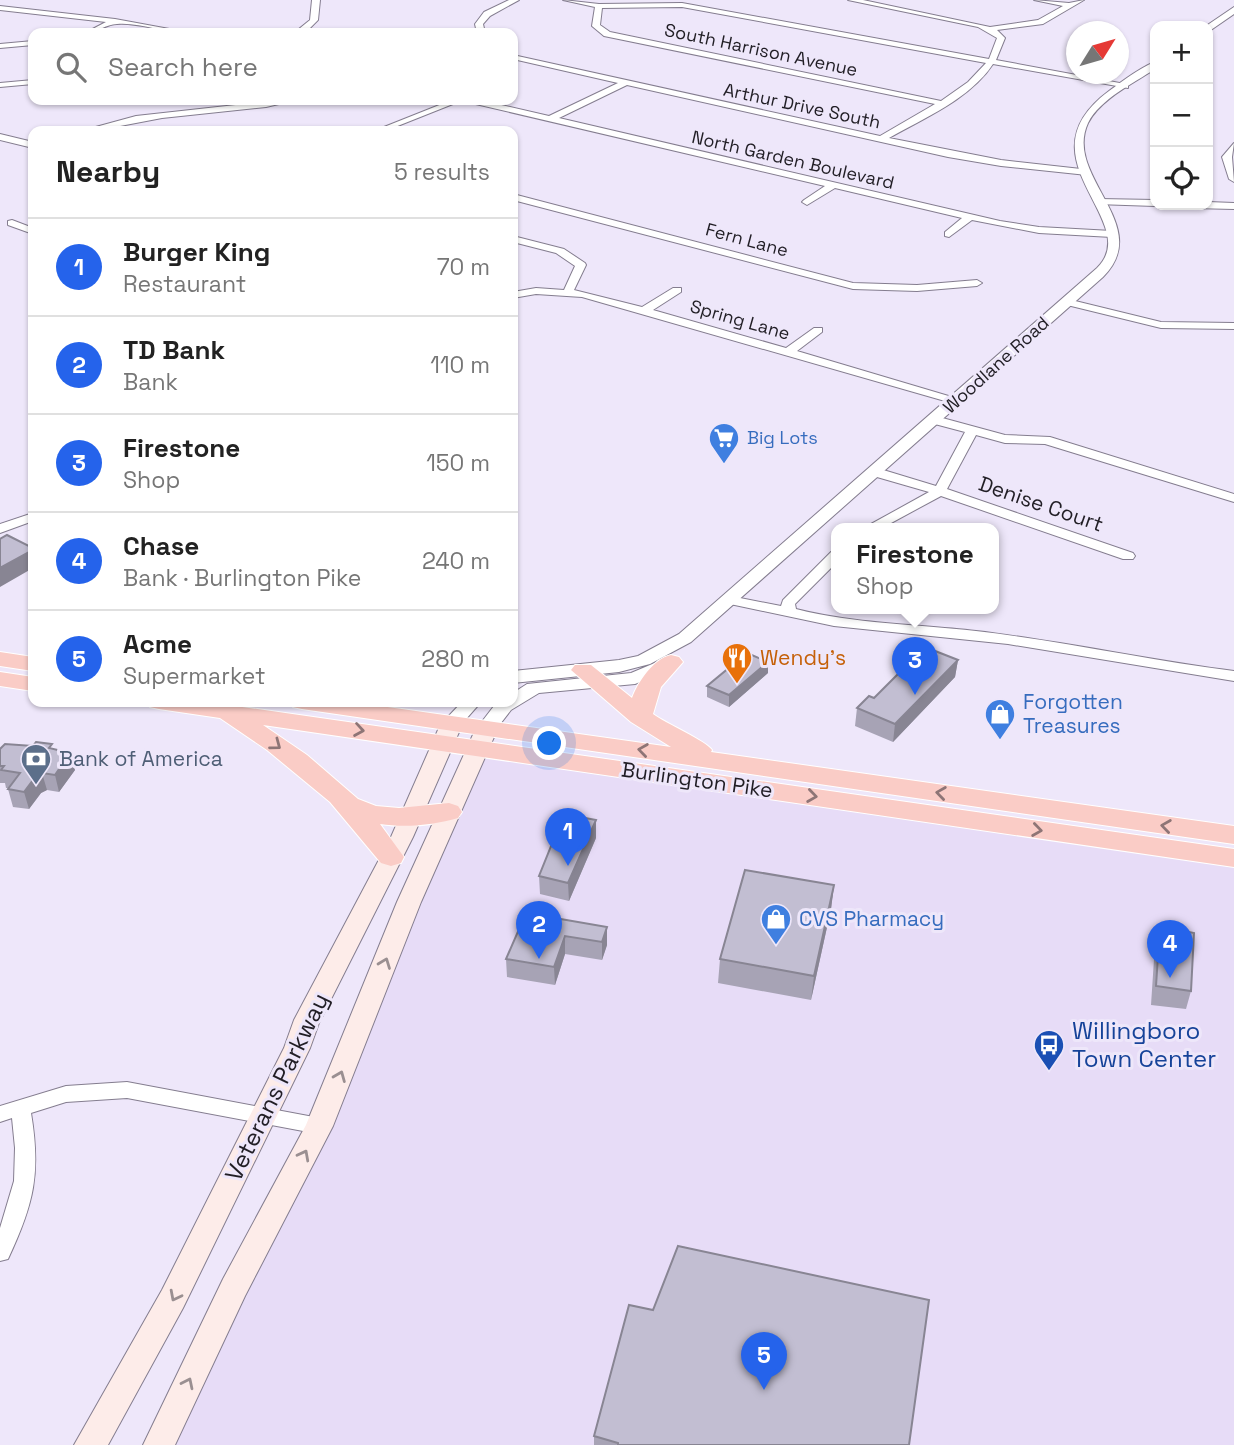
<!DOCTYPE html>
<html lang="en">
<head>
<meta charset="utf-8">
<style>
  :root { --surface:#fff; --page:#f2f2f2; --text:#222; --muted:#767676; --line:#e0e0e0; --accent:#2563eb }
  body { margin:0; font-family:"Space Grotesk",sans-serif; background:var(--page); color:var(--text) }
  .controls { position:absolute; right:21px; top:21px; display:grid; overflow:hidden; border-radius:14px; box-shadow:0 2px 5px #0004 }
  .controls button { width:63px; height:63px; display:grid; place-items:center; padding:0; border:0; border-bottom:2px solid var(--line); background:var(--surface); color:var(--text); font:35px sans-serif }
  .compass { position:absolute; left:1066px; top:21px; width:63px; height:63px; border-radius:50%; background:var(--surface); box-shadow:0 2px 5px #0004; rotate:53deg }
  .you { position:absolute; left:550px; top:744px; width:24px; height:24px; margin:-18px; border:5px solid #fff; border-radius:50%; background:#1a73e8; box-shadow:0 0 0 10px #1a73e833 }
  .badge { display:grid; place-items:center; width:46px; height:46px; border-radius:50%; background:var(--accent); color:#fff; font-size:23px; font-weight:700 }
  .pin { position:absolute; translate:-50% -58px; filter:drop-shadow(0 2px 4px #0008) }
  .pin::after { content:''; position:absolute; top:37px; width:24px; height:21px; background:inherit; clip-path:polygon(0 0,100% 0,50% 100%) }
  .popup { position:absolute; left:831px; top:523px; width:168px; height:91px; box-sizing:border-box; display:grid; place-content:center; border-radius:14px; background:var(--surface); filter:drop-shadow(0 2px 5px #0005); font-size:23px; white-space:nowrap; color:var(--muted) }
  .popup b { font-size:26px; color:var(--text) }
  .popup::after { content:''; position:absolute; left:50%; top:100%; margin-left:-14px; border:14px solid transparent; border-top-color:var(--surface) }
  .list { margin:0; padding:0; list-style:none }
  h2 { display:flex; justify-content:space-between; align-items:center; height:91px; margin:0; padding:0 28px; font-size:30px }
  h2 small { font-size:23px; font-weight:400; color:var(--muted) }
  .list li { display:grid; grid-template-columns:46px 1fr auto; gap:21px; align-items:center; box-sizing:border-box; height:98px; padding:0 28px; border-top:2px solid var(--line) }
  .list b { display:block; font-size:26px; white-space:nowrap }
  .list p { margin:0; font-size:23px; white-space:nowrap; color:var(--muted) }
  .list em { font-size:23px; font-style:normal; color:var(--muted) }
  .icon { flex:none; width:38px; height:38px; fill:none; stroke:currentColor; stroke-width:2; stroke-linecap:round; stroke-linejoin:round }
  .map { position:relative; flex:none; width:1234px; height:1445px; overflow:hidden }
  .search { position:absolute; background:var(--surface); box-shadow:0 2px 5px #0004; left:28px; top:28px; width:490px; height:77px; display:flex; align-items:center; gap:18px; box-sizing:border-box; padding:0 24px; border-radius:14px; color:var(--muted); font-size:26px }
  .panel { position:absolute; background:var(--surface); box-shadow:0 2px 5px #0004; left:28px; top:126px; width:490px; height:581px; border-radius:14px }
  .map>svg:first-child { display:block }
</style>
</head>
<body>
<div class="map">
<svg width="1234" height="1445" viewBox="0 0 1234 1445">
  <rect width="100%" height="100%" fill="#eee7fa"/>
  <!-- built -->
  <path fill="#e7dcf7" d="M 478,748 L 1234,858 L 1234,1445 L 159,1445 L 234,1288 Z"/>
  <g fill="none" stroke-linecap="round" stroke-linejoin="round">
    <!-- minor casing -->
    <g stroke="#847d8f" stroke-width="2">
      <path id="minor" d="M 312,0 L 320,0 L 318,20 L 306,32 L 294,33 L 310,20 Z
        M 509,0 L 519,0 L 490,16 L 483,24 L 485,33 L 477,33 L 475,24 L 484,12 Z
        M 563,0 L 599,4 L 682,3 L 989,59 L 997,38 L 978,27 L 848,0 L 863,0 L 990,27 L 1038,20 L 1063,6 L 1034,0 L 1069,3 L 1084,0 L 1043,24 L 997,30 L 1005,38 L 996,60 L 1125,84 L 1128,84 L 1128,88 L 993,64 C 970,99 924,118 889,138 L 1001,160 L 1090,170 L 1090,174 L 1087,175 L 1001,166 L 948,157 L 627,85 L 559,118 L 1000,221 L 1039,227 L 1112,231 L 1117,234 L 1112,237 L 1039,233 L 972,220 L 949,237 L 945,236 L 945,232 L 962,218 L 835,188 L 807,205 L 802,202 L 804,200 L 825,186 L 467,102 L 466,100 L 480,100 L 549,116 L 618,83 L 513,59 L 513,55 L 880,136 L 935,104 L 604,36 L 592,26 L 595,7 ZM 682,7 L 986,63 L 968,82 L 941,101 L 610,32 L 600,25 L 602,8 Z
        M 0,6 L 115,19 L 191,33 C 166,34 141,22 117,24 C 106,24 97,33 85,33 L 106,22 L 0,10 Z
        M 33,41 L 33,45 L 0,48 L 0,44 Z
        M 33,80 L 33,84 L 0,87 L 0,83 Z
        M 280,100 L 296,100 L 266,107 L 162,118 L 94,131 L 81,131 L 136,116 Z
        M 452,100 L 463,100 L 385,131 L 374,131 Z
        M 0,134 L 33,142 L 33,148 L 0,140 Z
        M 1234,143 L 1232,157 L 1234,182 L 1229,179 L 1222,157 Z
        M 513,194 L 853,283 L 917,285 L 977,280 L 982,283 L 977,286 L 917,291 L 853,289 L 513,200 Z
        M 1099,199 L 1155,200 L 1155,205 L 1159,205 L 1155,206 L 1096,204 L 1096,200 Z
        M 1208,202 L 1234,203 L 1234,209 L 1192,208 L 1187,205 L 1208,205 Z
        M 12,220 L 33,228 L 33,234 L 8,225 L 8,221 Z
        M 513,236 L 564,249 L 585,263 L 586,265 L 574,290 L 642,307 L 673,288 L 681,288 L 681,292 L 653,310 L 786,348 L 814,328 L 822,328 L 822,332 L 797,351 L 962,400 L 960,403 L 952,403 L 582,297 L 536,294 L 513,298 L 513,292 L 536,288 L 564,290 L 575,266 L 556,253 L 513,242 Z
        M 1067,299 L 1161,322 L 1234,323 L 1234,329 L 1161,328 L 1063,304 L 1062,302 Z
        M 935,416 L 1005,435 L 1050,437 L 1234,494 L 1234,502 L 1045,444 L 1005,443 L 976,435 L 947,489 L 1133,553 L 1135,556 L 1133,559 L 1123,559 L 941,496 L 880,529 L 862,529 L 929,492 L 870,475 L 870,469 L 880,469 L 936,486 L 965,432 L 931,423 L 929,420 Z
        M 33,513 L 33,521 L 0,533 L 0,524 Z
        M 836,551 L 836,563 L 795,604 L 796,609 C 855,624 916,624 976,631 C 1062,641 1148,660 1234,671 L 1234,681 L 1008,644 L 834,626 L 730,604 L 723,600 L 730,596 L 781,606 L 783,600 L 831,552 Z
        M 127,1082 L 319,1118 L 326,1120 L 329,1126 L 326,1132 L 319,1134 L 127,1098 L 66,1102 L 31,1113 C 41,1173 34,1204 8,1259 L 0,1261 L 0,1228 L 14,1181 L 15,1148 L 12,1118 L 0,1122 L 0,1106 L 66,1086 Z"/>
    </g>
    <!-- tertiary casing -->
    <g stroke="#847d8f" stroke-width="2">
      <path id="tertiary" d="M 1234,7 L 1234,14 L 1208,32 L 1206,26 Z
        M 1155,62 L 1155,69 C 1134,83 1100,99 1088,123 C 1063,177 1155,225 1103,277 L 691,642 L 650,664 L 619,672 L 513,683 L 513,671 L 619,660 L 638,656 L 679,634 L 1097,268 C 1145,221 1017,159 1109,91 C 1123,81 1139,68 1155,62 Z
        M 669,657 L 678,663 L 676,667 L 635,684 L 539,693 L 511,710 L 494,732 L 480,732 L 477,728 L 497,702 L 513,702 L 513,693 L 527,684 L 631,673 Z
        M 462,702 L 481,702 L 459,727 L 445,727 L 442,723 Z"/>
    </g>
    <!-- secondary casing -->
    <g stroke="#847d8f" stroke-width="2">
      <path id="secondary" d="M 452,717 L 459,718 L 463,723 L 413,837 L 319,1023 L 310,1048 L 183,1308 L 108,1445 L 74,1445 L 162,1290 L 284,1048 L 294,1020 L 391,837 L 441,723 L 445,718 Z
        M 487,721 L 494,723 L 498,728 L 421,902 L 333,1126 L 245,1296 L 175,1445 L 143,1445 L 223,1279 L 306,1125 L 397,902 L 476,728 L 480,723 Z"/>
    </g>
    <!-- trunk casing -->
    <g stroke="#fff" stroke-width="2">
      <path id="trunk" d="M 0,652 L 33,657 L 33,671 L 0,666 Z
        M 671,655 L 679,657 L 683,662 L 661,687 L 653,714 C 665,723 706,741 712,750 L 711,752 L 1234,826 L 1234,844 L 302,709 L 293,707 L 290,702 L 352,702 L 671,747 L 631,722 L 571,670 L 575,665 L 591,665 L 632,698 C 638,682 653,659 671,655 Z
        M 0,672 L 33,677 L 33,691 L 0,686 Z
        M 147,702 L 208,702 L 1234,849 L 1234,867 L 263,725 L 307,755 L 358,799 L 376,806 L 399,808 L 449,803 L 458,806 L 462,812 L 458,818 C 434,825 406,828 380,824 L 404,857 L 401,863 L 391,866 L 381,863 L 330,802 L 267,750 L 220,718 L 159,709 L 150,707 Z"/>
    </g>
    <!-- minor -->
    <use href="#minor" fill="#fff" fill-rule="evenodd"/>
    <!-- tertiary -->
    <use href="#tertiary" fill="#fff" fill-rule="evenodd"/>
    <!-- secondary -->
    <use href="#secondary" fill="#fdece9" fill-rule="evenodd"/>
    <!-- trunk -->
    <use href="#trunk" fill="#faccc6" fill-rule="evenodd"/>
  </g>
  <!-- wall -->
  <path fill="#a7a3b5" d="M 958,660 L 955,677 L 893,742 L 855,726 L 857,708 L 874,698 Z
    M 768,673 L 729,707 L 707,697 L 707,686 Z
    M 0,749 L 53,749 L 75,770 L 59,792 L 47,790 L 41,793 L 29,809 L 13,807 L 8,789 L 9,788 L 6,788 L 5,783 L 0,783 Z
    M 596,838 L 569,901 L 540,894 L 539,876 Z
    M 834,885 L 831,909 L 811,1000 L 718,983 L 720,959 Z
    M 526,913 L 607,927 L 607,945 L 602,960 L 565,954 L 555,985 L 507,977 L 506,959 Z
    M 1160,926 L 1191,991 L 1186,1009 L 1151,1005 L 1155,944 Z
    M 594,1436 L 909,1445 L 594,1445 Z"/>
  <!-- shaded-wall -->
  <path fill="#888593" d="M 33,550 L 33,568 L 0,587 L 0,568 Z
    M 958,660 L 955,677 L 893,742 L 895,724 Z
    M 768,662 L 768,673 L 729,707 L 729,695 Z
    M 70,753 L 75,770 L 59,792 L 55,775 Z
    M 42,773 L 47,790 L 41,793 L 29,809 L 24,792 L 36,776 Z
    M 596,820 L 596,838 L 569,901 L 568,883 Z
    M 834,885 L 831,909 L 811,1000 L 814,976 Z
    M 607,927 L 607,945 L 602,960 L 602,942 Z
    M 565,936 L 565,954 L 555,985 L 554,967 Z"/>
  <!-- building -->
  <path fill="#c2bed2" stroke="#888593" stroke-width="2" d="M 7,535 L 33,548 L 33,550 L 0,568 L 0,539 Z
    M 925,647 L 958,660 L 895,724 L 857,708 L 869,696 L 874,698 Z
    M 747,653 L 768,662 L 729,695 L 707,686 Z
    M 36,742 L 52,744 L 49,748 L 70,753 L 55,775 L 42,773 L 36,776 L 24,792 L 8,789 L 20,773 L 1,770 L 4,766 L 0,766 L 0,749 L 5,744 L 33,746 Z
    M 564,814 L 596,820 L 568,883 L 539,876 Z
    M 745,870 L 834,885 L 814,976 L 720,959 Z
    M 526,913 L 607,927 L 602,942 L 565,936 L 554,967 L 506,959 Z
    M 1160,926 L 1194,933 L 1191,991 L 1156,986 Z
    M 678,1246 L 929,1300 L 909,1445 L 618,1445 L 618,1443 L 594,1436 L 629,1305 L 653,1310 Z"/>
  <!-- one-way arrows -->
  <defs><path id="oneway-chevron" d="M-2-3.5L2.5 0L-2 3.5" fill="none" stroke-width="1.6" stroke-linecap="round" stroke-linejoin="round" transform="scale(1.75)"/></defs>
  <g stroke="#8e7576">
    <use href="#oneway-chevron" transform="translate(359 730) rotate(9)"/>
    <use href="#oneway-chevron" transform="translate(276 745) rotate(37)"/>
    <use href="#oneway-chevron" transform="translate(643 750) rotate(-172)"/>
    <use href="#oneway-chevron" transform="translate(941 793) rotate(-172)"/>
    <use href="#oneway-chevron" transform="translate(812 796) rotate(8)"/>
    <use href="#oneway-chevron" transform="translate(1166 826) rotate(-172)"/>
    <use href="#oneway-chevron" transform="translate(1037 830) rotate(8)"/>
  </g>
  <g stroke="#9a8f91">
    <use href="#oneway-chevron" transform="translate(385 963) rotate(-69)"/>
    <use href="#oneway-chevron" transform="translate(340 1076) rotate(-68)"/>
    <use href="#oneway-chevron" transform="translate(304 1155) rotate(-62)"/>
    <use href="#oneway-chevron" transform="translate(175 1296) rotate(117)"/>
    <use href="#oneway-chevron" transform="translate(188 1383) rotate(-64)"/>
  </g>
  <!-- icons -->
  <defs>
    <g id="supermarket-pin" transform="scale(1.575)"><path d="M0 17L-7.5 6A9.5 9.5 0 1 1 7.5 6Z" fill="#3f7fe0" stroke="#eee7fa"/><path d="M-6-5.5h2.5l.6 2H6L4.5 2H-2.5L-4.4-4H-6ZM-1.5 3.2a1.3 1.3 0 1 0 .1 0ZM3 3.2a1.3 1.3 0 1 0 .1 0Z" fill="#fff"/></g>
    <g id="restaurant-pin" transform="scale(1.575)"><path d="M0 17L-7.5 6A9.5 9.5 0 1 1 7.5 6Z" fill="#e8710a" stroke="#eee7fa"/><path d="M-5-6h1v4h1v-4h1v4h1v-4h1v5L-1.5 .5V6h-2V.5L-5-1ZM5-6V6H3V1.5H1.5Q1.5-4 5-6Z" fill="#fff"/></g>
    <g id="shop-pin" transform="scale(1.575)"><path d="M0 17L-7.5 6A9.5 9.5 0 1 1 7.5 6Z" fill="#3f7fe0" stroke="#eee7fa"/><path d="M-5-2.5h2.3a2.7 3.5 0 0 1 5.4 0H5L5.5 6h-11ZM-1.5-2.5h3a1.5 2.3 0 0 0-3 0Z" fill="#fff"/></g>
    <g id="bank-pin" transform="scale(1.575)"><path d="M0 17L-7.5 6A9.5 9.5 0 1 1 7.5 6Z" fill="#5c6f8a" stroke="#eee7fa"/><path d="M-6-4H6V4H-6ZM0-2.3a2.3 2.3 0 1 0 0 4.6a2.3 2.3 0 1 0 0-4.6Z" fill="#fff"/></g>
    <g id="bus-pin" transform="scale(1.575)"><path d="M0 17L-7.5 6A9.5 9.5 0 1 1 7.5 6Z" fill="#1a4fb4" stroke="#eee7fa"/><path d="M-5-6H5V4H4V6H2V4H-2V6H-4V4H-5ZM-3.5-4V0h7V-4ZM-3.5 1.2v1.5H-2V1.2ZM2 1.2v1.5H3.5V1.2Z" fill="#fff"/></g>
  </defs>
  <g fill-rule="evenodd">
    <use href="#supermarket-pin" x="724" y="438"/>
    <use href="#restaurant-pin" x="737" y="658"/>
    <use href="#shop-pin" x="1000" y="714"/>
    <use href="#bank-pin" x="36" y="759"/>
    <use href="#shop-pin" x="776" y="919"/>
    <use href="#bus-pin" x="1049" y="1045"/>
  </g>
  <g text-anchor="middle" stroke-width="6" stroke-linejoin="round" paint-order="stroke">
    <!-- far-street labels -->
    <g font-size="18" fill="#211e25" stroke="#eee7fa">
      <text transform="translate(761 50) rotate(12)" y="6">South Harrison Avenue</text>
      <text transform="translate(802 106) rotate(12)" y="6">Arthur Drive South</text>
      <text transform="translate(793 160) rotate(13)" y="6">North Garden Boulevard</text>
      <text transform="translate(747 240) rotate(15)" y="6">Fern Lane</text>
      <text transform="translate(740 320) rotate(16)" y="6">Spring Lane</text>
      <text transform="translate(996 365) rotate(-42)" y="6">Woodlane Road</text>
    </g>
    <!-- far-shop labels -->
    <g font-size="18" fill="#366cbe" stroke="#eee7fa" text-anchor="start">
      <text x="747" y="444">Big Lots</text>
    </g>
    <!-- street labels -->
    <g font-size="21" fill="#211e25" stroke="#eee7fa">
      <text transform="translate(1041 504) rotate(19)" y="7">Denise Court</text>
      <text transform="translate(697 780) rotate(8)" y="7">Burlington Pike</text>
    </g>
    <!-- food labels -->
    <g font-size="21" fill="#c56008" stroke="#eee7fa" text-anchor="start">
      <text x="760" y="665">Wendy's</text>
    </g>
    <!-- shop labels -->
    <g font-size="21" fill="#366cbe" stroke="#eee7fa" text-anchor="start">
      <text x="1023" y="709">Forgotten<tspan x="1023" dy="24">Treasures</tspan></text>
      <text x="799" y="926">CVS Pharmacy</text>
    </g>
    <!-- service labels -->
    <g font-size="21" fill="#4e5e75" stroke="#eee7fa" text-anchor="start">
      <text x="59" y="766">Bank of America</text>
    </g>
    <!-- near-transit labels -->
    <g font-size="24" fill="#164399" stroke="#eee7fa" text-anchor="start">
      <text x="1072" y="1039">Willingboro<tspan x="1072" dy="28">Town Center</tspan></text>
    </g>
    <!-- near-street labels -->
    <g font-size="24" fill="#211e25" stroke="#eee7fa">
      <text transform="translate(277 1087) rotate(-64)" y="8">Veterans Parkway</text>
    </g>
  </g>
</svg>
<div class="controls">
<button>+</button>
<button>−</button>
<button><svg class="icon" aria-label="locate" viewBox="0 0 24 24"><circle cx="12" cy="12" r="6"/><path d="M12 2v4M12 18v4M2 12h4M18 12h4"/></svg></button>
</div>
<svg class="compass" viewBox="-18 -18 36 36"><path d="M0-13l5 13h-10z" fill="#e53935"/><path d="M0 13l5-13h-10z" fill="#767676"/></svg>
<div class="you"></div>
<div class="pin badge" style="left:568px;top:866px">1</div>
<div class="pin badge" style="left:539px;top:959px">2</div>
<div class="pin badge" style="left:915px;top:695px">3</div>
<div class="popup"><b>Firestone</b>Shop</div>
<div class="pin badge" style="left:1170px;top:978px">4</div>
<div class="pin badge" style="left:764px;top:1390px">5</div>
<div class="search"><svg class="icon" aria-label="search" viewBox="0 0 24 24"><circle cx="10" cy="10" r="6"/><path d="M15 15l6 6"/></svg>Search here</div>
<section class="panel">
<h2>Nearby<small>5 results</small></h2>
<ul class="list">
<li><span class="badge">1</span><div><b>Burger King</b><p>Restaurant</p></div><em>70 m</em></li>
<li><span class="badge">2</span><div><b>TD Bank</b><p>Bank</p></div><em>110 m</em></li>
<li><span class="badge">3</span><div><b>Firestone</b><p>Shop</p></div><em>150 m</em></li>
<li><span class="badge">4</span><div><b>Chase</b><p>Bank · Burlington Pike</p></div><em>240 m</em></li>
<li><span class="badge">5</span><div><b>Acme</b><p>Supermarket</p></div><em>280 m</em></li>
</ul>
</section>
</div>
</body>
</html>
